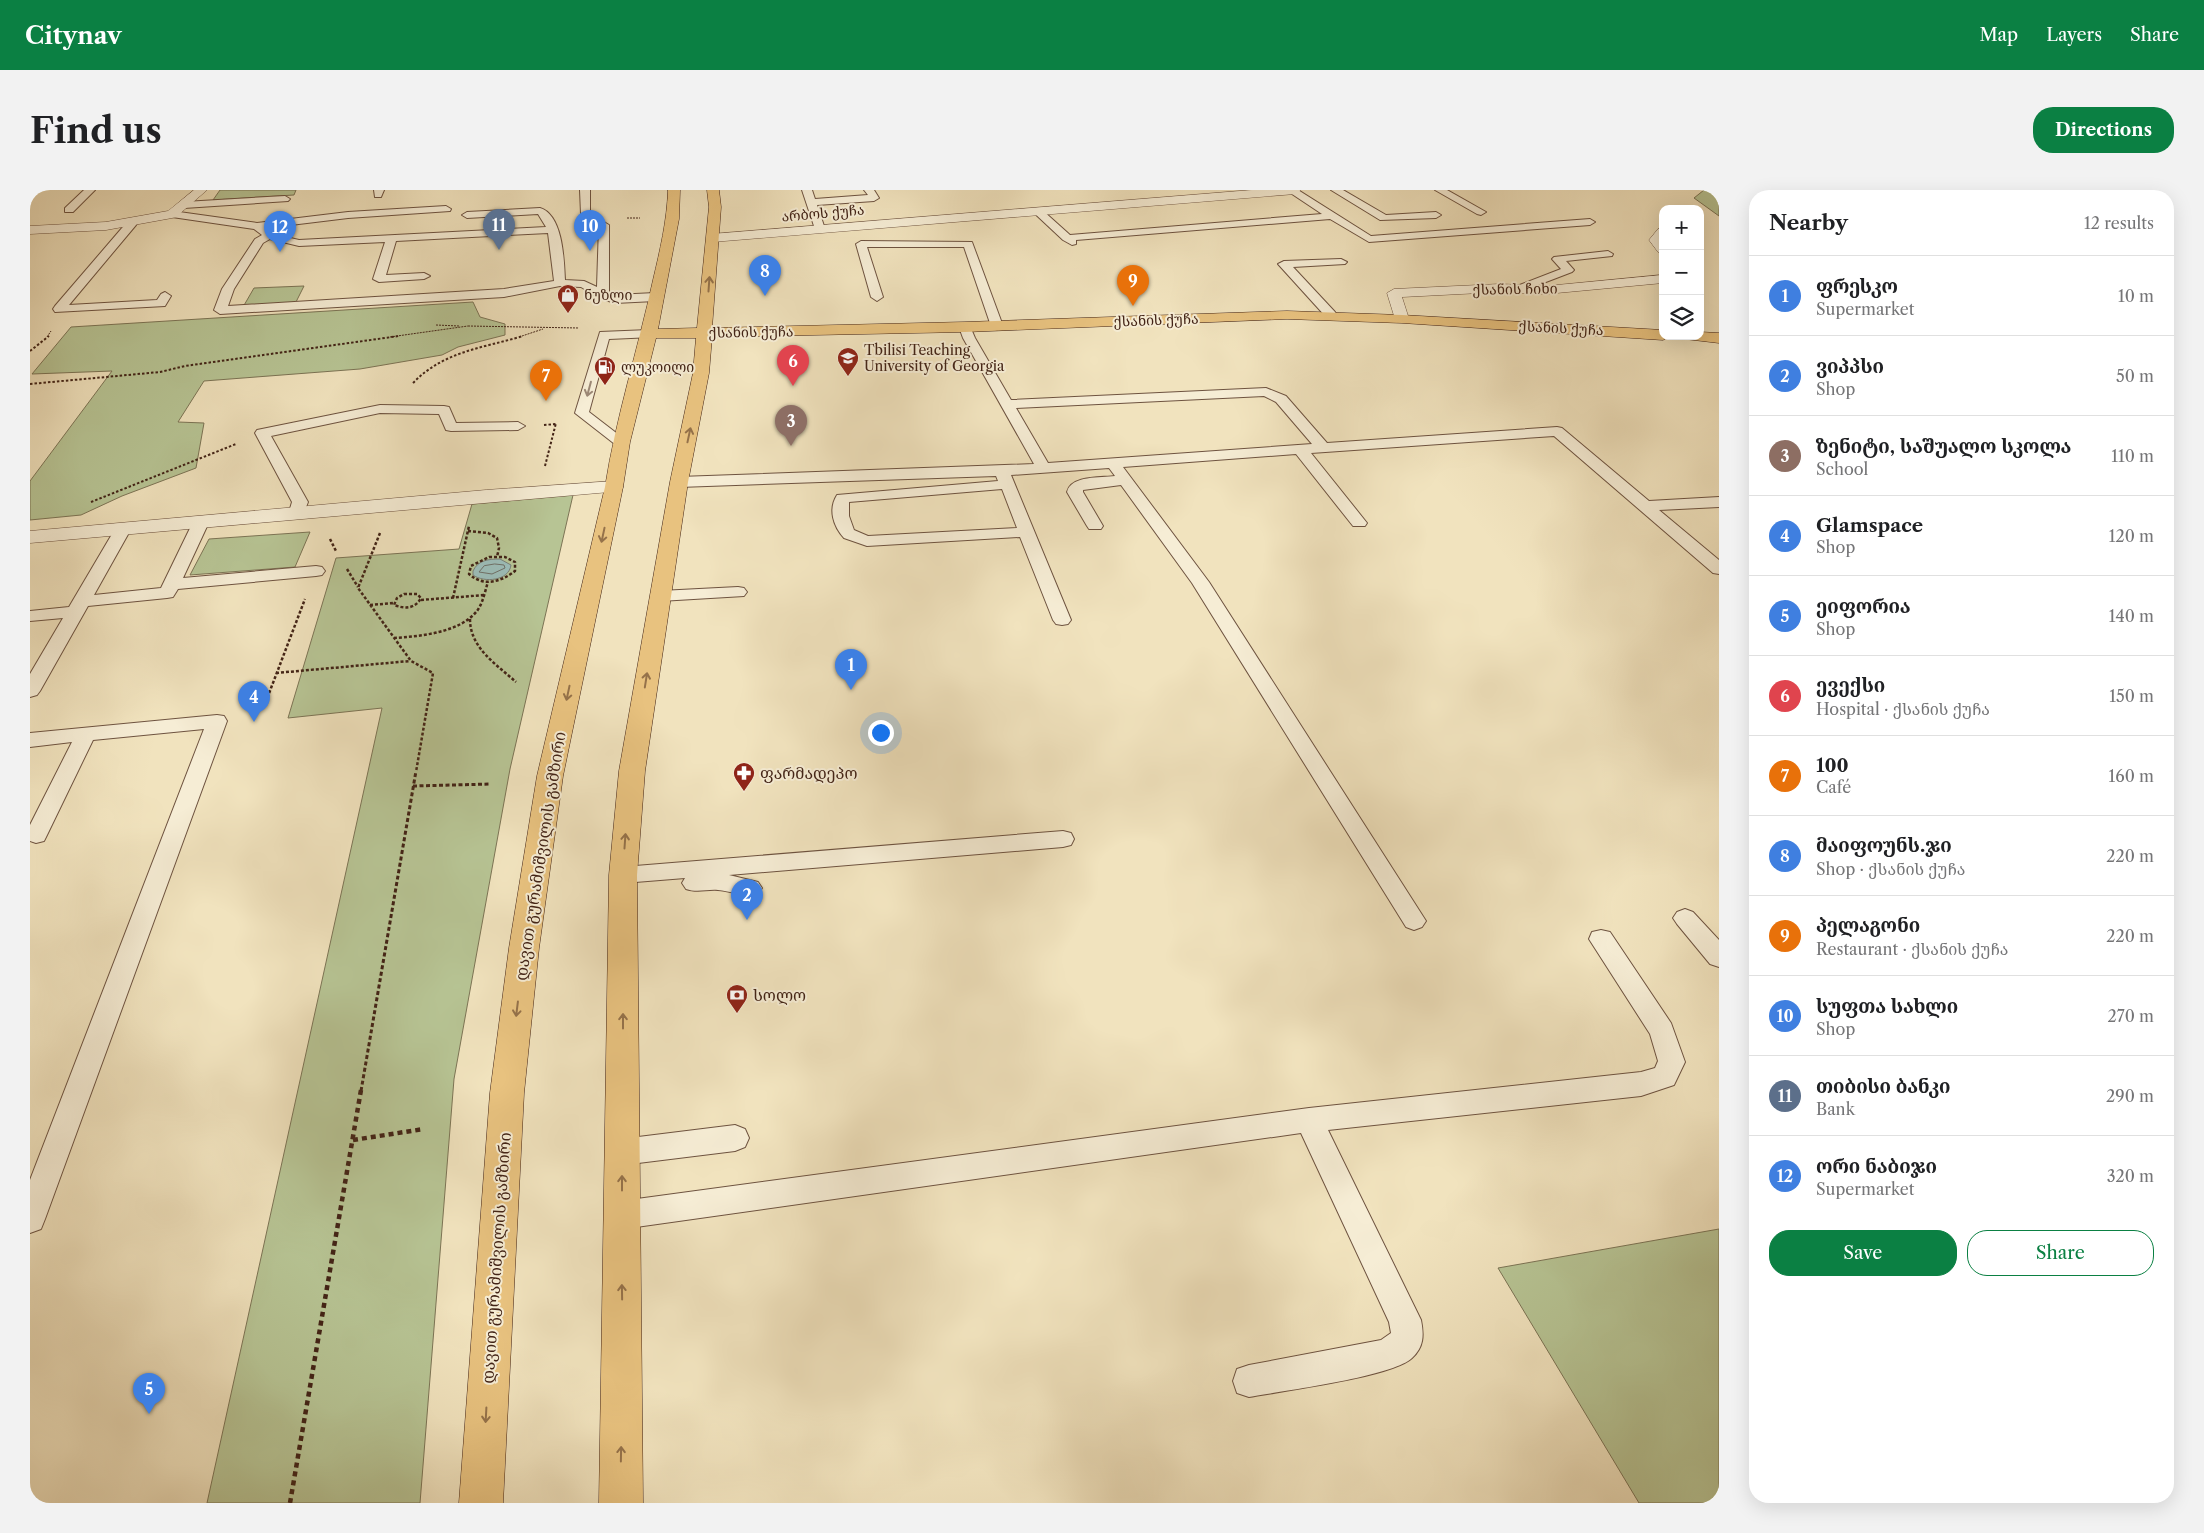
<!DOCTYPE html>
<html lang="en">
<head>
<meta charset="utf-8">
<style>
  :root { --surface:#fff; --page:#f2f2f2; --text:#202124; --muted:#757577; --line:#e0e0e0; --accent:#0b8043 }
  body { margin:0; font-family:"Libre Caslon Text","Noto Serif Georgian",serif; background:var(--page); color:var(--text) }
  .controls { position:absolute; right:15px; top:15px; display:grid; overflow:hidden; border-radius:10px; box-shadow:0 5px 20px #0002 }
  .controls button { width:45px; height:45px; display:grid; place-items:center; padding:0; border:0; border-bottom:1px solid var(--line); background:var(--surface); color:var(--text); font:25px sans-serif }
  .you { position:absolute; left:850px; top:542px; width:18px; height:18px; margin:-12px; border:4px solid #fff; border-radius:50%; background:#1a73e8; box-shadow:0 0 0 8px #1a73e833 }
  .badge { display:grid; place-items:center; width:32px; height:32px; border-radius:50%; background:var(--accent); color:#fff; font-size:16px; font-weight:700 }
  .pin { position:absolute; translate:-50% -41px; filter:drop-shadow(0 1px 2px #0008) }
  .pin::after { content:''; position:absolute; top:26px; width:18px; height:15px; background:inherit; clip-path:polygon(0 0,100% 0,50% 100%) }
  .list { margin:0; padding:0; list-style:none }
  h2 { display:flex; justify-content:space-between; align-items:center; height:65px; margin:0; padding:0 20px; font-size:21px }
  h2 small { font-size:16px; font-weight:400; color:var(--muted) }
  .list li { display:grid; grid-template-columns:32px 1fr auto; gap:15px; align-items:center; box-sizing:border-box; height:80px; padding:0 20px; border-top:1px solid var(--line) }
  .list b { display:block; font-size:19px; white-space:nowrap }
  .list p { margin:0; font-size:16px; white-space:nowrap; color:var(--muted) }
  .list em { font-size:16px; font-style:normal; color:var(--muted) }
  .actions { display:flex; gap:10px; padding:15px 20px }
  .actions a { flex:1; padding:11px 0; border:1px solid var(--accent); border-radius:20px; text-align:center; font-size:18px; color:var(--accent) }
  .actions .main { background:var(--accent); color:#fff }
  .icon { flex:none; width:28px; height:28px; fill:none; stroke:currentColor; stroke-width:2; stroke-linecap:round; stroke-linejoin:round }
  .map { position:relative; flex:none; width:1689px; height:1313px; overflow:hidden; border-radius:20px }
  header { display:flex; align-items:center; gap:30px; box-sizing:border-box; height:70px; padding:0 25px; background:var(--accent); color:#fff }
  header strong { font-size:24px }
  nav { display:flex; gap:28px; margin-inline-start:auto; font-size:18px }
  .intro { display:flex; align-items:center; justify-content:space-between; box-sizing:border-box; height:120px; padding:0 30px }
  h1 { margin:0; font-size:35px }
  .button { padding:12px 22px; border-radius:20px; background:var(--accent); color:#fff; font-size:18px; font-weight:700 }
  main { display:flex; gap:30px; padding:0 30px }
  aside { flex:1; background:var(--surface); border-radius:20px; box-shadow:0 5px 20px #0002 }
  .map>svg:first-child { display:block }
</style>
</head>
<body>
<header>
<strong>Citynav</strong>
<nav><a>Map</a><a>Layers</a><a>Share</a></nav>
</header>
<div class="intro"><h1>Find us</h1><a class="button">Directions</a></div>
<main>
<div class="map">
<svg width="1689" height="1313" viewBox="0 0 1689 1313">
  <rect width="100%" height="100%" fill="#f1e3be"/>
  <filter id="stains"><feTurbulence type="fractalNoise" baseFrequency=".004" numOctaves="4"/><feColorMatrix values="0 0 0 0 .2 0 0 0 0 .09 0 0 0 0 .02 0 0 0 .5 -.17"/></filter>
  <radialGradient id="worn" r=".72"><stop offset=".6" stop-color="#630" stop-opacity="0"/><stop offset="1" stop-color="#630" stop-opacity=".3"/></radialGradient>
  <!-- green -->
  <path fill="#b7c494" stroke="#7c7455" d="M 190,0 L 266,0 L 264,5 L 183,10 Z
    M 1674,0 L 1689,0 L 1689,26 L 1664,8 Z
    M 274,96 L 265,114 L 213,117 L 224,98 Z
    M 443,112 L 450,127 L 475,134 L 475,145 L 428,157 L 412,165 L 330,179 L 174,191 L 148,232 L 174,233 L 166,278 L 92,306 L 51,325 L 0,330 L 0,291 L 82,181 L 2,184 L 41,137 Z
    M 543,305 L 480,579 L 424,889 L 390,1313 L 177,1313 L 352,518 L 258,528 L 306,368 L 429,359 L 442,314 Z
    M 280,342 L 265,377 L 160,385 L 179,349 Z
    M 1689,1039 L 1689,1313 L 1609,1313 L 1468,1078 Z"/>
  <!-- water -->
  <path fill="#9cbdb9" stroke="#787f78" d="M 470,369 L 481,375 C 479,391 454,393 443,385 L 443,381 C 448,370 459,369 470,369 Z"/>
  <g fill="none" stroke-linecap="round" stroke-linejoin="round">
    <!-- shore -->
    <path stroke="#6f7068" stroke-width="1" d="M 465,374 L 474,375 L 475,378 L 462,384 L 449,382 L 454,376 Z"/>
    <!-- service casing -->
    <g stroke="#6e5340" stroke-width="2">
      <path id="service" d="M 54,0 L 65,0 L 43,22 L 35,22 L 35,18 Z
        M 344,0 L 354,0 L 351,7 L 345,7 Z
        M 550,0 L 560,0 L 560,26 L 552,26 L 551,24 Z
        M 772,0 L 782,0 L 785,9 L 838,5 L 834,0 L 844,0 L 849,8 L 844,11 L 787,15 L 795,39 L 790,42 L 785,39 Z
        M 1256,0 L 1268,0 L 1341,46 L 1560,29 L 1565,32 L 1560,35 L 1339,52 L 1300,29 L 1046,50 L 1046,54 L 1042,55 L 1033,50 L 1002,21 L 1003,19 L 1011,19 L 1040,45 L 1292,24 Z
        M 1301,0 L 1313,0 L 1356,25 L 1406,22 L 1411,25 L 1406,28 L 1350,30 Z
        M 1405,0 L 1417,0 L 1456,22 L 1451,25 L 1447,24 Z
        M 255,6 L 260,9 L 258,11 L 154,18 L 149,15 L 154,12 Z
        M 416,16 L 421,19 L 420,21 L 318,28 L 236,38 L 243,44 L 269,50 L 516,37 L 508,24 L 437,28 L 432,25 L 437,22 L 510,18 C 533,25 534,70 535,90 L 554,91 L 567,97 L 569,35 L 574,32 L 579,35 L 579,104 L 585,105 L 625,103 L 631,107 L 625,111 L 585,113 L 569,108 L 551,97 L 530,96 L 474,107 L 190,124 L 184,120 L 192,99 L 225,49 L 232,45 L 224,39 L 142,27 L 137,24 L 142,21 L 227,33 L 318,22 ZM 518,43 L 524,91 L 474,99 L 198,116 L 204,99 L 233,53 L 240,49 L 269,56 L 355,52 L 343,89 L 349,92 L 394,89 L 400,86 L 394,83 L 356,85 L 366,51 Z
        M 102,30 L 107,33 L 106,35 L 39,115 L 127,110 L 131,104 L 135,102 L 141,106 L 135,116 L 25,122 L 23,119 L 25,116 L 98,31 Z
        M 831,51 L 942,52 L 973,136 L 967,140 L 961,136 L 934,57 L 837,57 L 853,107 L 847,111 L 841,107 L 826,54 Z
        M 1578,61 L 1583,64 L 1582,66 L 1536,71 L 1544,80 L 1542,82 L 1495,100 L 1487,100 L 1485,98 L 1487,96 L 1531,79 L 1522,69 L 1524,67 Z
        M 1311,69 L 1317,72 L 1315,74 L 1263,77 L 1305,122 L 1307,125 L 1301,129 L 1297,128 L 1248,74 L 1254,71 Z
        M 935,133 L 939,134 L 945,148 L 981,210 L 1236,198 L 1256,206 L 1297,253 L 1527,237 L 1532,238 L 1619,311 L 1689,307 L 1689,317 L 1629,320 L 1689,370 L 1689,384 L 1683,383 L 1524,246 L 1281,263 L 1337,333 L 1335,336 L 1323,336 L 1266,264 L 1093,277 L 1179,392 L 1396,731 L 1392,737 L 1384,740 L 1376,737 L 1162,393 L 1091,295 L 1053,300 L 1053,302 L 1073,336 L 1071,339 L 1059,339 L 1057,336 L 1037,302 C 1041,285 1071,288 1085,286 L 1079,278 L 981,285 L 1041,430 L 1038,434 L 1032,435 L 1026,434 L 1023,430 L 990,347 L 837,356 L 814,348 C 803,336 798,319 807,305 L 968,291 L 966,286 L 649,297 L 644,295 L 641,292 L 644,289 L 649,287 L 1004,274 L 933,148 L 929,137 ZM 1234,206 L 1246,212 L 1282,254 L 1018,273 L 986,218 ZM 972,299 L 987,338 L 838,346 L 824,340 L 819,326 L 819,312 Z
        M 619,140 L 623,141 L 625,144 L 623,147 L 579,149 L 559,222 L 598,252 L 596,255 L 586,255 L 545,223 L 570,142 Z
        M 350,215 L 414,216 L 419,217 L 426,233 L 488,232 L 495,236 L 488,240 L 421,241 L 416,240 L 409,224 L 350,223 L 241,246 L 278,312 L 273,325 L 261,325 L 259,322 L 262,312 L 225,243 L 227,240 Z
        M 171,327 L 177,329 L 179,332 L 153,388 L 286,376 L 292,377 L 295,381 L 292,385 L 286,386 L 148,399 L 143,407 L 137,408 L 58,416 L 10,501 L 7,505 L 0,507 L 0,484 L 33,428 L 0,431 L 0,421 L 39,417 L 85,339 L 87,336 L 99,336 L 101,339 L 64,405 L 131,398 L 163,332 L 165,329 Z
        M 708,397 L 714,398 L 717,402 L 714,406 L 630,411 L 624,410 L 621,406 L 624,402 L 630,401 Z
        M 187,525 L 194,526 L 197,531 L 15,1029 L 11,1039 L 0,1043 L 0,990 L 174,539 L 63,550 L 17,645 L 14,651 L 6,653 L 0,651 L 0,635 L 42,552 L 0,557 L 0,543 Z
        M 1033,641 L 1041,643 L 1044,649 L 1041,655 L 1033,657 L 699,685 L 728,692 L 732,698 L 728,704 C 714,708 702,701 688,700 C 677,699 667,703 656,699 L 652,693 L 655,688 L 593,693 L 585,691 L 581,685 L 585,679 L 593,677 Z
        M 1655,719 L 1663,722 L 1689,750 L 1689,777 L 1680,774 L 1647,734 L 1643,728 L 1647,722 Z
        M 1571,740 L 1580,742 L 1641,833 L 1655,872 L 1644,895 L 1611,906 L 1298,940 L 1391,1130 C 1394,1145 1394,1157 1382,1168 C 1362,1187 1251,1201 1219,1207 L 1207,1203 L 1203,1191 L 1207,1179 L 1219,1175 L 1351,1150 L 1361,1143 L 1359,1132 L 1271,943 L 592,1039 L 581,1035 L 577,1025 L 581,1015 L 592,1011 L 1279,918 L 1611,882 L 1625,878 L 1628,871 L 1620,844 L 1559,749 L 1562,742 Z
        M 705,935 L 715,939 L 719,948 L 715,957 L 705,961 L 592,975 L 582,971 L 578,962 L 582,953 L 592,949 Z"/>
    </g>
    <!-- minor casing -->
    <g stroke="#6e5340" stroke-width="1">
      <path id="minor" d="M 164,0 L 177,0 L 146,27 L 142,28 L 76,40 L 0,44 L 0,36 L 76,32 L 138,21 Z
        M 1222,0 L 1271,0 L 1265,4 L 682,52 L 676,48 L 682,44 Z
        M 1633,38 L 1633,63 L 1628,62 L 1619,50 L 1628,39 Z
        M 1633,85 L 1633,93 L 1516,104 L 1470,102 L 1372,107 L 1379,129 L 1377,132 L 1367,132 L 1365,129 L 1357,103 L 1364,99 L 1470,94 L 1516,96 Z
        M 584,291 L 591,293 L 593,297 L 591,301 L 0,353 L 0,341 L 456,300 Z"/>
    </g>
    <!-- primary casing -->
    <g stroke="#422316" stroke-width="1">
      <path id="primary" d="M 638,0 L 650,0 L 649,29 L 628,139 L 667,138 L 679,17 L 677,0 L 689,0 L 691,17 L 682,138 L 935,132 L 1257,121 L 1372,125 L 1633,140 L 1633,146 L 1640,146 L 1633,150 L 1372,133 L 1257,129 L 935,142 L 682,147 L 679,183 L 658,292 L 615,581 L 607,685 L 613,1313 L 569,1313 L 579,685 L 589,581 L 640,292 L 663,183 L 666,148 L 626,148 L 600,252 L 593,297 L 533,586 L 509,758 L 494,903 L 473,1313 L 429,1313 L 460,903 L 479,758 L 507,586 L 575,297 C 586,227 608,159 623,90 C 630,60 637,31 638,0 Z
        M 1670,142 L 1689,143 L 1689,153 L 1655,149 L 1653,146 L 1670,146 Z"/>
    </g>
    <!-- path-far4 -->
    <path stroke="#422316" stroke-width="1" stroke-dasharray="2 1" stroke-linecap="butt" d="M 597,28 L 610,28
      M 406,135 L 429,136
      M 438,136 L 549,138
      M 17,147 L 21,141
      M 360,147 L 438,136
      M 489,147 L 513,139"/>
    <!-- path-far3 -->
    <path stroke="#422316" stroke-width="2" stroke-dasharray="2.5 2" stroke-linecap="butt" d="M 0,161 L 19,146
      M 383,193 C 414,161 453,158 493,146
      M 0,194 L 130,182 L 155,176 L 369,146
      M 514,235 L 526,234
      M 515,276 L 526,233
      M 61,312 L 206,254"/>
    <!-- path-far2 -->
    <path stroke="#422316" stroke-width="2.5" stroke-dasharray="3 2" stroke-linecap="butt" d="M 438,341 L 458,343 L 467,348 L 469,358 L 467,367
      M 350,343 L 328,398 L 381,471 L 403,483 L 386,582
      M 300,349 L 306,361
      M 459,367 L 475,367 L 485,372 L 485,381 C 471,392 453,397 439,384 L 441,376 Z
      M 317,379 L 328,397
      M 374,404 L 387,404 L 391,408 C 385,419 375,419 364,415 L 367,408 Z
      M 423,408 L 439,336
      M 391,410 L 455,405
      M 340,415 L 364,413
      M 440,429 C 440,458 466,474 486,492
      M 364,448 C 391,446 429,443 447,421 C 453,413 455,401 458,392
      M 246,483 L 380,471
      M 214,518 L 238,506 L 275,409"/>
    <!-- path-far1 -->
    <path stroke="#422316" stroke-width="3" stroke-dasharray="4 2.5" stroke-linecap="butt" d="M 383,596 L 460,594
      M 331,901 L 386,581"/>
    <!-- path -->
    <path stroke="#422316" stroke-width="4.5" stroke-dasharray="5 4" stroke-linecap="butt" d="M 323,950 L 394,939
      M 260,1313 L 331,900"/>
    <!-- service -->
    <use href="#service" fill="#f6edd5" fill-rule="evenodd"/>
    <!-- minor -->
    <use href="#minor" fill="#f6edd5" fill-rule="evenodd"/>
    <!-- primary -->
    <use href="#primary" fill="#e8c27f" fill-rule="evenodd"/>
  </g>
  <!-- one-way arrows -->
  <defs><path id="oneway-shaft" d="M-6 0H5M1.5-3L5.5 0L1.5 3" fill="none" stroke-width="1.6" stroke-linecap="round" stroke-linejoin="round" transform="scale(1.25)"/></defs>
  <g stroke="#95724a">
    <use href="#oneway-shaft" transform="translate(679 94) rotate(-86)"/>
    <use href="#oneway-shaft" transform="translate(659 245) rotate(-78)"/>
    <use href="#oneway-shaft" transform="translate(573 345) rotate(102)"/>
    <use href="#oneway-shaft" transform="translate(616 490) rotate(-81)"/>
    <use href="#oneway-shaft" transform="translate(538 503) rotate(102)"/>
    <use href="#oneway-shaft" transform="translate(595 651) rotate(-86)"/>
    <use href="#oneway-shaft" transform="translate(487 819) rotate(97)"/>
    <use href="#oneway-shaft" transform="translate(593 831) rotate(-90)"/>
    <use href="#oneway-shaft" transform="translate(592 993) rotate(-90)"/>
    <use href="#oneway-shaft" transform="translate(592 1102) rotate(-91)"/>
    <use href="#oneway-shaft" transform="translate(456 1225) rotate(93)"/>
    <use href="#oneway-shaft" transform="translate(591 1264) rotate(-89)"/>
  </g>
  <use stroke="#9c8876" href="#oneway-shaft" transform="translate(559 199) rotate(105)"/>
  <!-- icons -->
  <defs>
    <g id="shop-pin" transform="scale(1.125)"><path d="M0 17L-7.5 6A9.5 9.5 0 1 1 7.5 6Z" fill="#8f2418" stroke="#f6edd5"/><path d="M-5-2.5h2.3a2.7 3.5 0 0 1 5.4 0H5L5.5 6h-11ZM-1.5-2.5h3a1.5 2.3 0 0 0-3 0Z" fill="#fff"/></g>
    <g id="university-pin" transform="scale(1.125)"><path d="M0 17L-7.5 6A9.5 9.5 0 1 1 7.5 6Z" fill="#8f2418" stroke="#f6edd5"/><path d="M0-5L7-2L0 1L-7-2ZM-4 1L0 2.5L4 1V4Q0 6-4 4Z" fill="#fff"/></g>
    <g id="fuel-pin" transform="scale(1.125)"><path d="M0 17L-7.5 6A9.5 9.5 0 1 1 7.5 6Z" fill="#8f2418" stroke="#f6edd5"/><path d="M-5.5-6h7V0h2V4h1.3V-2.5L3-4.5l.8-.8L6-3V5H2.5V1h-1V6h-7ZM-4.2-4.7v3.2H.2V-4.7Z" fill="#fff"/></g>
    <g id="pharmacy-pin" transform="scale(1.125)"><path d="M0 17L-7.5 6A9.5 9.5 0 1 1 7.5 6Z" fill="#8f2418" stroke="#f6edd5"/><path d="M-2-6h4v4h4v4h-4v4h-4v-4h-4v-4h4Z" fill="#fff"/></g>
    <g id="bank-pin" transform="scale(1.125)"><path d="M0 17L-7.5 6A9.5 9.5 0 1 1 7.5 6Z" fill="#8f2418" stroke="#f6edd5"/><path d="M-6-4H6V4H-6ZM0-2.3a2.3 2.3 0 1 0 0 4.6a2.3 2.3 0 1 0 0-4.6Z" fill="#fff"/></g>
  </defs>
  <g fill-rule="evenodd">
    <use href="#shop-pin" x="538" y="105"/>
    <use href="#university-pin" x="818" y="168"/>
    <use href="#fuel-pin" x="575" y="177"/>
    <use href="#pharmacy-pin" x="714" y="583"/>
    <use href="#bank-pin" x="707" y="805"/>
  </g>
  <g text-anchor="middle" stroke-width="4" stroke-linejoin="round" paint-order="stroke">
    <!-- far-street labels -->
    <g font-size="14" fill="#422316" stroke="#f6edd5">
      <text transform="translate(793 23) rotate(-5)" y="5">არბოს ქუჩა</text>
      <text transform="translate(1485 99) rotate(-1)" y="5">ქსანის ჩიხი</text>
      <text transform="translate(1126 130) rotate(-2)" y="5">ქსანის ქუჩა</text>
      <text transform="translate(1531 138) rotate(3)" y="5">ქსანის ქუჩა</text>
      <text transform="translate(721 142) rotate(-1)" y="5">ქსანის ქუჩა</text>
    </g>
    <!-- far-poi labels -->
    <g font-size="14" fill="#422316" stroke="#f6edd5" text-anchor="start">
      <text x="554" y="110">ნუზლი</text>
      <text x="834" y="165">Tbilisi Teaching<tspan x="834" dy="16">University of Georgia</tspan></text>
      <text x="591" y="182">ლუკოილი</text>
    </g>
    <!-- poi labels -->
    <g font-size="16" fill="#422316" stroke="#f6edd5" text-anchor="start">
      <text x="730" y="589">ფარმადეპო</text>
      <text x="723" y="811">სოლო</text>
    </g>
    <!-- street labels -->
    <g font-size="16" fill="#422316" stroke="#f6edd5">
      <text transform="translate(510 666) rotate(-81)" y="6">დავით გურამიშვილის გამზირი</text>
      <text transform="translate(466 1068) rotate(-86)" y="6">დავით გურამიშვილის გამზირი</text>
    </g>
  </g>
  <rect width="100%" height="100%" filter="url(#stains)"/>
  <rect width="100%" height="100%" fill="url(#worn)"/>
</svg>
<div class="controls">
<button>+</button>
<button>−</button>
<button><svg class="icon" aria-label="layers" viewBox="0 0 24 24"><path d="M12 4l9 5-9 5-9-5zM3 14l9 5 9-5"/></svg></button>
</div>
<div class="you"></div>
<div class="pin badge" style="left:821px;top:500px;background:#3f7fe0">1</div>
<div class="pin badge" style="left:717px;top:730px;background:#3f7fe0">2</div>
<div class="pin badge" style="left:761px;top:256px;background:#8d6e63">3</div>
<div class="pin badge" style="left:224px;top:532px;background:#3f7fe0">4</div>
<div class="pin badge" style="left:119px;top:1224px;background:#3f7fe0">5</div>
<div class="pin badge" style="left:763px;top:196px;background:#e0444e">6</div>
<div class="pin badge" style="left:516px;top:211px;background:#e8710a">7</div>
<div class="pin badge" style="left:735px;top:106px;background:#3f7fe0">8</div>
<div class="pin badge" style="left:1103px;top:116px;background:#e8710a">9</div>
<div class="pin badge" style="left:560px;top:61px;background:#3f7fe0">10</div>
<div class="pin badge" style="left:469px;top:60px;background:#5c6f8a">11</div>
<div class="pin badge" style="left:250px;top:62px;background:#3f7fe0">12</div>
</div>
<aside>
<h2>Nearby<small>12 results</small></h2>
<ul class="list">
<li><span class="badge" style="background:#3f7fe0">1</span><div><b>ფრესკო</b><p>Supermarket</p></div><em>10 m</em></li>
<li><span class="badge" style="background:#3f7fe0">2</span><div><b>ვიპპსი</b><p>Shop</p></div><em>50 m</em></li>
<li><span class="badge" style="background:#8d6e63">3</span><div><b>ზენიტი, საშუალო სკოლა</b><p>School</p></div><em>110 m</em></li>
<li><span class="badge" style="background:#3f7fe0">4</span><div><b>Glamspace</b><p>Shop</p></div><em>120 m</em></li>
<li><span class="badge" style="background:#3f7fe0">5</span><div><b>ეიფორია</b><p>Shop</p></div><em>140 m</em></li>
<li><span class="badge" style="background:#e0444e">6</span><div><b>ევექსი</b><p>Hospital · ქსანის ქუჩა</p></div><em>150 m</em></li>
<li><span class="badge" style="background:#e8710a">7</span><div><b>100</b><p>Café</p></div><em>160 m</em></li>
<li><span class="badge" style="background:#3f7fe0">8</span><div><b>მაიფოუნს.ჯი</b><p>Shop · ქსანის ქუჩა</p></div><em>220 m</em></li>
<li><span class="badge" style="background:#e8710a">9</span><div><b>პელაგონი</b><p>Restaurant · ქსანის ქუჩა</p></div><em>220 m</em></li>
<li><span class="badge" style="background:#3f7fe0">10</span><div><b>სუფთა სახლი</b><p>Shop</p></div><em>270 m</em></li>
<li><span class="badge" style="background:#5c6f8a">11</span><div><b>თიბისი ბანკი</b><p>Bank</p></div><em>290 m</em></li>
<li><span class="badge" style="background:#3f7fe0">12</span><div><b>ორი ნაბიჯი</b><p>Supermarket</p></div><em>320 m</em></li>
</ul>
<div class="actions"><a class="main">Save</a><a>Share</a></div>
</aside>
</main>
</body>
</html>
